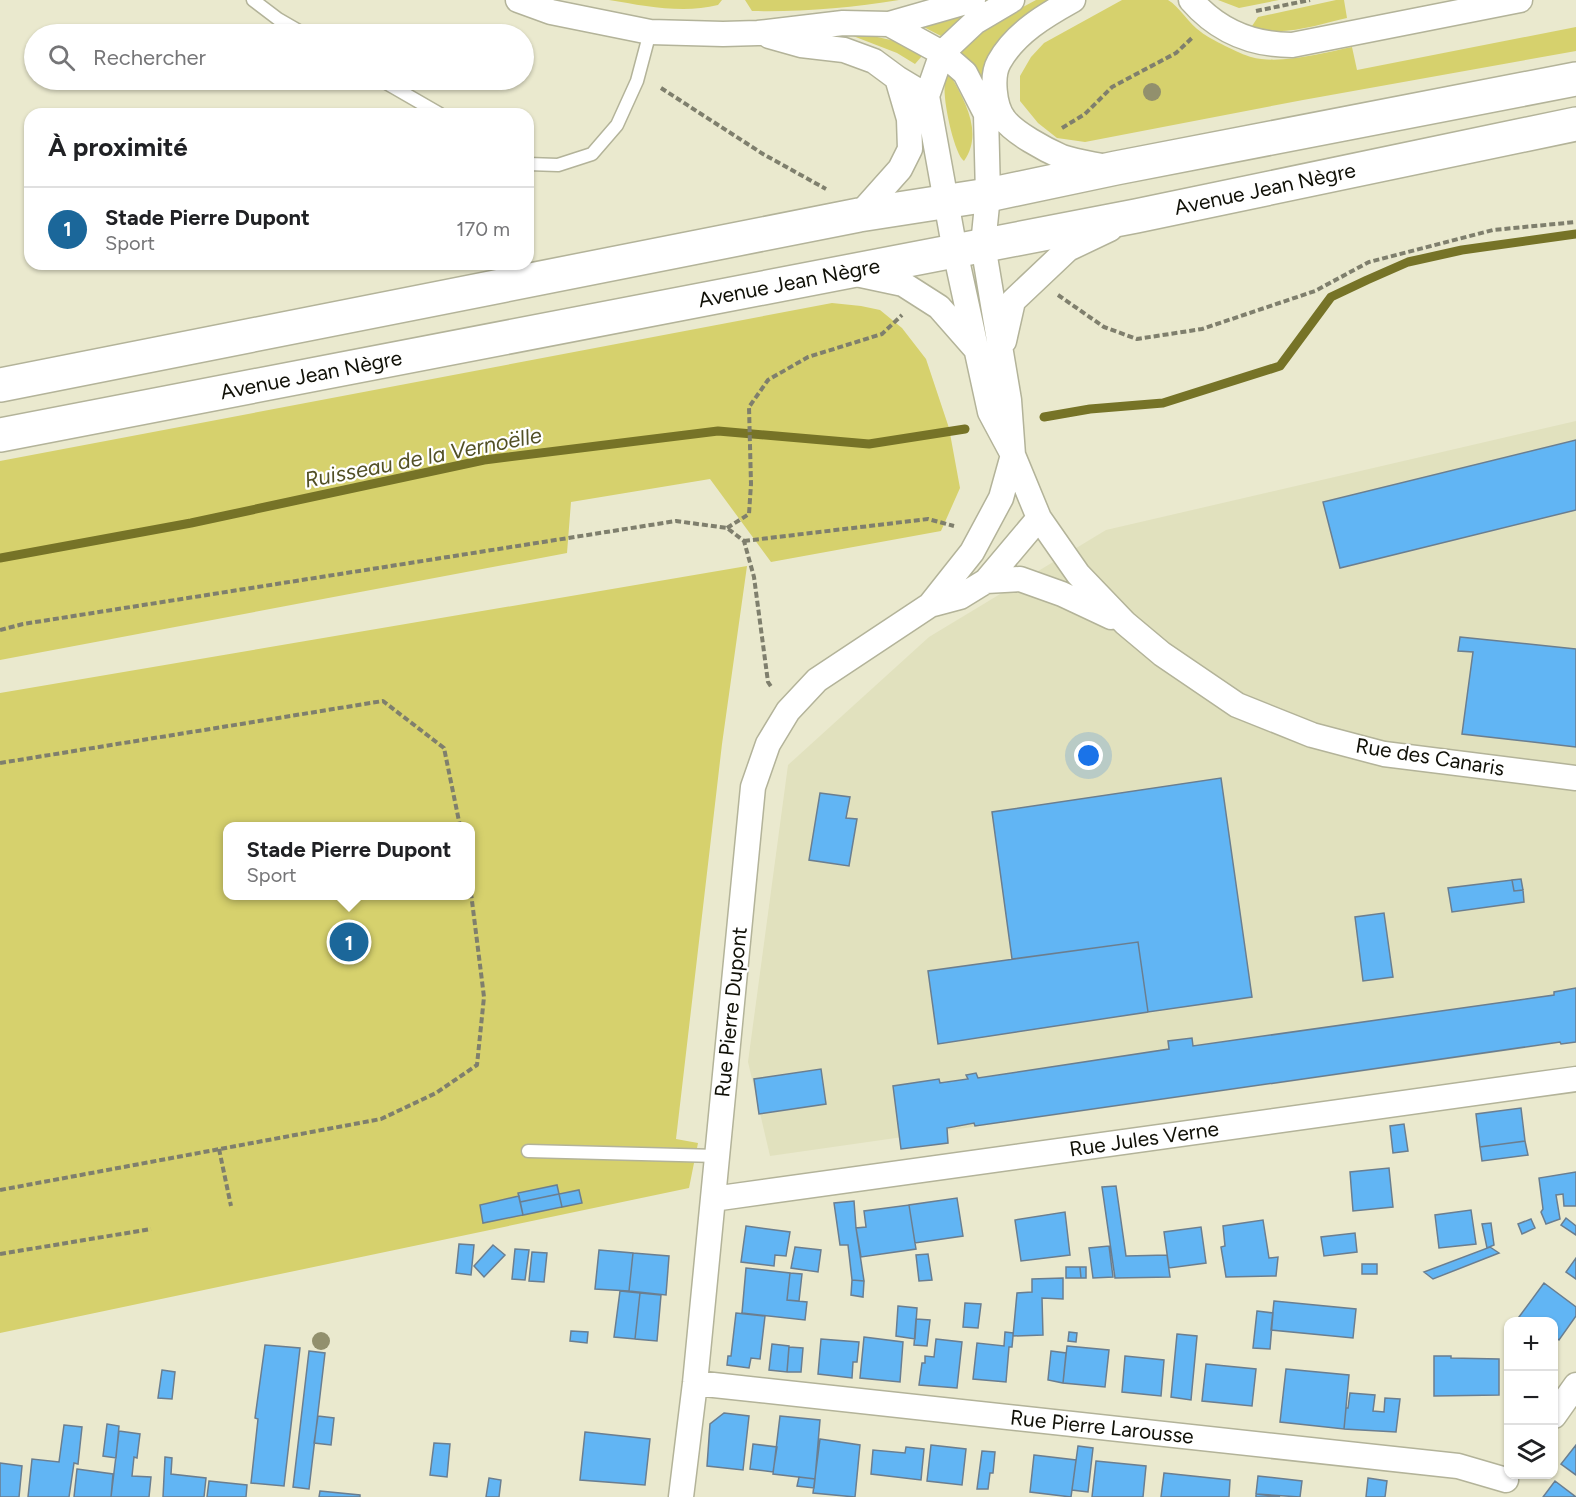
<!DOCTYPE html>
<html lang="fr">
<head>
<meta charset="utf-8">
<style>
  :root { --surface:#fff; --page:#f6f6f6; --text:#202124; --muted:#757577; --line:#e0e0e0; --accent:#1b679a }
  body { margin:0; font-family:Figtree,sans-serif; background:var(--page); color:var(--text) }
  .controls { position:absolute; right:18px; bottom:18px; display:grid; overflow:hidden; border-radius:12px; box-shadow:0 2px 4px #0004 }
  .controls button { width:54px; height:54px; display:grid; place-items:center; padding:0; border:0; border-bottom:2px solid var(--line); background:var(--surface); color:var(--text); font:30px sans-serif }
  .you { position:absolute; left:1089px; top:756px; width:21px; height:21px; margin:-15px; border:4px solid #fff; border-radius:50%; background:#1a73e8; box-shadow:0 0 0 9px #1a73e833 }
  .badge { display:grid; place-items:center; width:39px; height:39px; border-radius:50%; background:var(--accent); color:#fff; font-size:20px; font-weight:700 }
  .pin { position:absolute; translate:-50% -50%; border:3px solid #fff; box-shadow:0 2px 6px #0006 }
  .popup { position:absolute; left:223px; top:822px; width:252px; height:78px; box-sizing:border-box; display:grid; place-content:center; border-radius:12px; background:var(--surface); filter:drop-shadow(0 2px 4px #0005); font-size:20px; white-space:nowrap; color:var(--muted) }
  .popup b { font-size:22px; color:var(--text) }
  .popup::after { content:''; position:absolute; left:50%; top:100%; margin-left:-12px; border:12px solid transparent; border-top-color:var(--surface) }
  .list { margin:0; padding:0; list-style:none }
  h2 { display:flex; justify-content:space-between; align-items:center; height:78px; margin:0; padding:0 24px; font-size:26px }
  h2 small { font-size:20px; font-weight:400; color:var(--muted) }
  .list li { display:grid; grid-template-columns:39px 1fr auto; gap:18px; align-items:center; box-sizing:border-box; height:84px; padding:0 24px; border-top:2px solid var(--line) }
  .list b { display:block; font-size:22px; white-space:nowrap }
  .list p { margin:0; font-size:20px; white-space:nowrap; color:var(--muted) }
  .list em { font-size:20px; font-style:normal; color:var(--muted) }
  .icon { flex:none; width:33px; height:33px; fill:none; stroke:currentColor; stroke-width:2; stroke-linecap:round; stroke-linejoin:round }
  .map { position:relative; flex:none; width:1576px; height:1497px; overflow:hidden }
  .search { position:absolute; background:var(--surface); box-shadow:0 2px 4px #0004; left:24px; top:24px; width:510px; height:66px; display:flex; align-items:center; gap:15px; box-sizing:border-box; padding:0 21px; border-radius:33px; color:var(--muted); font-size:22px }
  .panel { position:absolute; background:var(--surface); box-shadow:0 2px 4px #0004; left:24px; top:108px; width:510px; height:162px; border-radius:18px }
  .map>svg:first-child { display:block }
</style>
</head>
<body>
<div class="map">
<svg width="1576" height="1497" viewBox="0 0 1576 1497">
  <rect width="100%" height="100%" fill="#eae9ce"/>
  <!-- built -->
  <path fill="#e1e1be" d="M 1576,421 L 1576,1041 L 770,1156 L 748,1062 L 788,765 L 929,637 L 1106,530 Z"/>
  <!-- green -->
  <path fill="#d6d16d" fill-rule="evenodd" d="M 609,0 L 722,0 L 718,5 C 683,14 645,6 609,0 Z
    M 745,0 L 899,0 C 851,8 801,12 752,11 Z
    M 1036,0 L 1056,0 L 983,77 L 959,52 L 990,25 Z
    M 1122,0 L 1168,0 C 1179,6 1189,24 1201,32 C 1210,39 1240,54 1251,57 C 1280,65 1323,53 1352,47 L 1357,70 L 1576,27 L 1576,51 L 1303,100 L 1085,142 L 1057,138 L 1038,123 L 1020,101 L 1020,76 L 1031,57 L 1044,43 Z
    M 1218,0 L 1279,0 L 1239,8 Z
    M 1336,0 L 1344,0 L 1347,18 C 1320,24 1278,39 1252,26 L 1258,17 Z
    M 966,13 L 964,20 L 941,36 L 916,23 Z
    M 798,33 L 859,33 L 900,42 L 921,53 L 922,56 L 915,64 L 897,53 L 853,36 Z
    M 948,75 L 952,78 C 966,103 983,134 964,161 C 954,154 942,97 945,84 C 945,81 947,78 948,75 Z
    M 832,303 L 861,306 L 880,310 L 902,328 L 926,359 L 949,428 L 960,488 L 941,531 L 771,562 L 710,479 L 571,502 L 567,553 L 0,660 L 0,461 Z
    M 747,566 L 722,744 L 676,1139 L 698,1143 L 689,1188 L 0,1333 L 0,693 ZM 228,826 L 470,826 L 470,896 L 228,896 Z"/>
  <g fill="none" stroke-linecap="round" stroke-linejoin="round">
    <!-- stream -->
    <path stroke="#767327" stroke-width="9" d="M 1044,417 L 1090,409 L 1163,403 L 1280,366 L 1331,297 L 1367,280 L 1408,262 L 1462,250 L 1576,234
      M 0,558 L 191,523 L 484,460 L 718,431 L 869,444 L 965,429"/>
  </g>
  <!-- building -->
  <path fill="#61b5f4" stroke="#6a7e90" stroke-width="1.5" d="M 1576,440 L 1576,510 L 1340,568 L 1323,502 Z
    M 1460,637 L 1576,649 L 1576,747 L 1462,734 L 1473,652 L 1458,651 Z
    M 1221,778 L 1252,997 L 1148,1012 L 1138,942 L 1012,959 L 992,812 Z
    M 820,793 L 850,797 L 846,818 L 857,819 L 849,866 L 809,860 Z
    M 1521,879 L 1523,890 L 1514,891 L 1512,880 Z
    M 1512,880 L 1514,891 L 1523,890 L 1524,902 L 1452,912 L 1448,888 Z
    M 1384,913 L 1393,977 L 1363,981 L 1355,917 Z
    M 1138,942 L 1148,1012 L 938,1044 L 928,971 Z
    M 1576,988 L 1576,1042 L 1561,1044 L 1560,1042 L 975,1126 L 974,1123 L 947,1128 L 948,1143 L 901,1149 L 893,1086 L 939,1079 L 940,1083 L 968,1079 L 966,1075 L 976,1073 L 978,1078 L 1169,1049 L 1168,1041 L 1192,1038 L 1193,1046 L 1554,995 L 1554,992 Z
    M 821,1069 L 826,1104 L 759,1114 L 754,1079 Z
    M 1521,1108 L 1525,1141 L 1480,1147 L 1476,1114 Z
    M 1404,1124 L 1408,1151 L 1393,1153 L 1390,1126 Z
    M 1525,1141 L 1528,1155 L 1482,1161 L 1480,1147 Z
    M 1389,1168 L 1393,1207 L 1353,1211 L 1350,1172 Z
    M 1576,1172 L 1576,1206 L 1564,1206 L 1563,1194 L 1556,1195 L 1560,1219 L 1546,1224 L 1541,1212 L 1543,1209 L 1539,1178 Z
    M 557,1185 L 559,1194 L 520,1202 L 518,1193 Z
    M 1116,1186 L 1126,1256 L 1167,1255 L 1170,1277 L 1115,1278 L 1102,1187 Z
    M 579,1190 L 582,1203 L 562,1207 L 559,1194 Z
    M 559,1194 L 562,1207 L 523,1215 L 520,1202 Z
    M 519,1196 L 523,1215 L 483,1223 L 480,1205 Z
    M 957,1198 L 963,1236 L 915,1243 L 909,1205 Z
    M 854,1201 L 856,1228 L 864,1281 L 852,1280 L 848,1245 L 840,1245 L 834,1203 Z
    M 909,1205 L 916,1249 L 861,1257 L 856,1228 L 866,1227 L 864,1211 Z
    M 1471,1210 L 1476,1244 L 1439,1248 L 1435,1215 Z
    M 1065,1212 L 1070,1255 L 1021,1261 L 1015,1220 Z
    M 1566,1218 L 1576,1226 L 1576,1235 L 1561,1225 Z
    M 1531,1219 L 1535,1228 L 1522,1234 L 1518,1224 Z
    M 1263,1220 L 1269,1258 L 1278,1257 L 1276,1276 L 1226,1277 L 1221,1247 L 1225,1246 L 1223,1226 Z
    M 1491,1223 L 1494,1245 L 1487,1248 L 1482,1224 Z
    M 746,1226 L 790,1232 L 786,1256 L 775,1255 L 774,1266 L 741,1262 Z
    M 1201,1227 L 1206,1263 L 1169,1268 L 1164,1232 Z
    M 1355,1233 L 1357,1252 L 1324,1256 L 1321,1237 Z
    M 459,1244 L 474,1245 L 471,1275 L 456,1273 Z
    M 493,1245 L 505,1255 L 484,1277 L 474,1266 Z
    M 1109,1246 L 1113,1277 L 1093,1278 L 1089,1248 Z
    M 795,1247 L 821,1250 L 818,1272 L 791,1268 Z
    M 1490,1247 L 1499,1253 L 1433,1279 L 1424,1272 Z
    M 515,1249 L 529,1250 L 525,1280 L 512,1279 Z
    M 599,1250 L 633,1253 L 629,1291 L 595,1289 Z
    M 532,1252 L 547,1253 L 544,1282 L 529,1281 Z
    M 633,1253 L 669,1256 L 666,1295 L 629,1291 Z
    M 928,1254 L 932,1280 L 919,1281 L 916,1255 Z
    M 1576,1258 L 1576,1279 L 1566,1272 Z
    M 1362,1264 L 1377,1264 L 1377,1274 L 1362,1274 Z
    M 1066,1267 L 1080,1267 L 1081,1278 L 1066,1278 Z
    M 1080,1267 L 1086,1267 L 1086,1278 L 1081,1278 Z
    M 746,1268 L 790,1273 L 787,1300 L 807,1302 L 805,1320 L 742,1313 Z
    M 790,1273 L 802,1274 L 799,1301 L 787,1300 Z
    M 1063,1278 L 1063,1299 L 1042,1298 L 1043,1335 L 1013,1336 L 1017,1293 L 1032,1292 L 1032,1279 Z
    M 852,1280 L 864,1281 L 863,1297 L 851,1295 Z
    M 1544,1283 L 1576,1307 L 1576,1316 L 1559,1340 L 1554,1336 L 1554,1322 L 1525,1322 L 1519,1317 Z
    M 620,1291 L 640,1293 L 635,1339 L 614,1337 Z
    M 640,1293 L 661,1295 L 657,1341 L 635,1339 Z
    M 1274,1301 L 1356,1309 L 1353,1338 L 1271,1330 Z
    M 965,1303 L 981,1304 L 978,1328 L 963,1327 Z
    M 898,1306 L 917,1308 L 915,1339 L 896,1336 Z
    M 1257,1311 L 1273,1313 L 1270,1349 L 1253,1348 Z
    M 736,1313 L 765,1316 L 760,1359 L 751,1358 L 749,1368 L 727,1365 L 728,1356 L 731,1356 Z
    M 916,1319 L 930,1320 L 927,1346 L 914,1345 Z
    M 571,1331 L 588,1332 L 587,1343 L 570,1341 Z
    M 1005,1332 L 1013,1333 L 1013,1336 L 1012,1347 L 1009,1347 L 1006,1382 L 973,1379 L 977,1343 L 1004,1346 Z
    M 1069,1332 L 1077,1333 L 1076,1342 L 1068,1341 Z
    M 1177,1334 L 1197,1336 L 1191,1400 L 1171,1397 Z
    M 864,1337 L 903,1342 L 900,1382 L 860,1378 Z
    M 821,1339 L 859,1342 L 857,1362 L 853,1362 L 852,1378 L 818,1374 Z
    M 936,1339 L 962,1342 L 957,1388 L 919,1385 L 922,1363 L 925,1363 L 925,1356 L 934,1357 Z
    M 772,1344 L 789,1346 L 787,1372 L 769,1370 Z
    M 265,1345 L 300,1348 L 284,1486 L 251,1483 L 258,1419 L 255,1418 Z
    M 1067,1346 L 1109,1350 L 1105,1387 L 1063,1383 Z
    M 789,1347 L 803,1348 L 801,1372 L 787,1372 Z
    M 309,1351 L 325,1353 L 309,1489 L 293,1487 Z
    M 1051,1351 L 1066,1353 L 1063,1383 L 1048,1380 Z
    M 1125,1356 L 1164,1360 L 1161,1396 L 1122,1392 Z
    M 1434,1356 L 1451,1356 L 1451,1358 L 1499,1359 L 1499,1395 L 1434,1396 Z
    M 1206,1364 L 1256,1369 L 1252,1406 L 1202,1401 Z
    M 1286,1369 L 1349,1375 L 1344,1429 L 1280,1422 Z
    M 162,1370 L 175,1372 L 172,1399 L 158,1398 Z
    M 1350,1393 L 1375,1395 L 1373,1411 L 1384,1412 L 1385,1398 L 1400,1399 L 1396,1432 L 1344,1429 L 1346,1408 L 1348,1408 Z
    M 724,1413 L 749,1416 L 743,1470 L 707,1466 L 710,1424 Z
    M 318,1416 L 334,1418 L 331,1445 L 314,1443 Z
    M 780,1416 L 820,1420 L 815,1479 L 773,1474 Z
    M 107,1424 L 119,1426 L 116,1458 L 103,1456 Z
    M 64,1425 L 82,1427 L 78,1464 L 74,1463 L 69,1497 L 28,1497 L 32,1459 L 59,1462 Z
    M 119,1431 L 140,1434 L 137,1458 L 134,1457 L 132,1476 L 151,1477 L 149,1497 L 111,1497 Z
    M 585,1432 L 650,1439 L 645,1485 L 580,1480 Z
    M 820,1439 L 860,1445 L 855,1497 L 813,1493 Z
    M 434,1443 L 450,1444 L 447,1477 L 430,1475 Z
    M 753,1444 L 777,1447 L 773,1472 L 750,1469 Z
    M 931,1445 L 966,1449 L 962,1485 L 927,1481 Z
    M 1576,1445 L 1576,1475 L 1561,1464 Z
    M 1078,1446 L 1093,1448 L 1088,1492 L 1072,1490 Z
    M 906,1447 L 924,1449 L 921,1480 L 871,1474 L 873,1450 L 905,1453 Z
    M 982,1451 L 995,1452 L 993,1473 L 990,1473 L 988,1489 L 977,1489 Z
    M 1034,1455 L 1076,1460 L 1071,1497 L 1030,1492 Z
    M 165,1457 L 172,1458 L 171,1474 L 206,1478 L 204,1497 L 163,1497 Z
    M 1096,1461 L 1146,1466 L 1143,1497 L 1092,1497 Z
    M 0,1463 L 22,1466 L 19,1497 L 0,1497 Z
    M 77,1469 L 113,1474 L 111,1497 L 74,1497 Z
    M 1164,1473 L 1230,1480 L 1229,1497 L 1161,1497 Z
    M 1258,1476 L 1302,1481 L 1300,1497 L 1256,1494 Z
    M 799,1477 L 815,1479 L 814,1488 L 797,1486 Z
    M 489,1478 L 501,1480 L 499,1497 L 486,1497 Z
    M 1368,1478 L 1387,1481 L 1385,1497 L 1366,1497 Z
    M 209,1481 L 247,1485 L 246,1497 L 207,1497 Z
    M 1555,1481 L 1576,1497 L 1543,1497 Z
    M 320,1491 L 360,1495 L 360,1497 L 319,1497 Z
    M 1256,1494 L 1280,1497 L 1256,1497 Z"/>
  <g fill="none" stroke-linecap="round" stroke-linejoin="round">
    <!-- service casing -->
    <g stroke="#b3b399" stroke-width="15">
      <path id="service" d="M 253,0 L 278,19 L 304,34
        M 381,80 L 440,114
        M 528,164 L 558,165 L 592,154 L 617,125 L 637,81 L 650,32
        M 528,1151 L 717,1156"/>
    </g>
    <!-- minor casing -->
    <g stroke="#b3b399" stroke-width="27">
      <path id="minor" d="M 518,0 L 551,12 L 650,32 L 723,34 L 758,33 L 843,23 L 889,24 L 942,53 L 965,73 L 986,114 L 988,195 L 983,245 L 1009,400 L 1013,455 L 1001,498 L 972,552 L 930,605
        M 1073,0 C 1046,15 1015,33 999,62 C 991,76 994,106 1004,119 C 1014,133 1046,150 1062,157 C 1076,162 1093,164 1107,167
        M 1191,0 C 1218,31 1252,45 1292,45 L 1520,0
        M 889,24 L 973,0
        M 769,36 L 801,45 L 844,50 L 874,61 L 897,78 L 909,119 L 910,149 L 900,169 L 859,215
        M 897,78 L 927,96 L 955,251 L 990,412 L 1013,455 L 1039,518 L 1078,574 L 1125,623 L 1162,654 L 1237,705 L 1312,735 L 1384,754 L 1576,778
        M 927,96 L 942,53 L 975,22 L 1012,0
        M 856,274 L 903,284 L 939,307 L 975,348
        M 1004,341 L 1013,301 L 1068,249 L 1110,229
        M 986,581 L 1020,579 L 1062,594 L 1111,617
        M 713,1199 L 1576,1079
        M 695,1383 L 1458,1466 L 1506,1480
        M 1554,1416 L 1576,1385
        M 681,1497 L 695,1383 L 753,787 L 768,744 L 788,711 L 817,680 L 930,605 L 960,597 L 986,581 L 1039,518"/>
    </g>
    <!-- secondary casing -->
    <g stroke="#b3b399" stroke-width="36">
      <path id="secondary" d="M 0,385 L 859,215 L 988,195 L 1116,168 L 1576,79
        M 0,435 L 1136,216 L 1576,124"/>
    </g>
    <!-- path -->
    <path stroke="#7f7f6d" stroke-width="4" stroke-dasharray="6 3" stroke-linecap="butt" d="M 1256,11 L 1310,0
      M 661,88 L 763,154 L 826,189
      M 1062,128 L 1085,114 L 1112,87 L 1176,53 L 1193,37
      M 1058,295 L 1104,327 L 1137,339 L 1202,329 L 1315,291 L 1369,262 L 1493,230 L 1576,222
      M 727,528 L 749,514 L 751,484 L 749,407 L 768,380 L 808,357 L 882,334 L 902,315
      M 744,541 L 928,519 L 954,526
      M 0,630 L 23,624 L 676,521 L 727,528 L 744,541 L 754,577 L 768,682 L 772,688
      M 0,763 L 383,701 L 444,748 L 460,826
      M 219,1149 L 231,1206
      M 0,1190 L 381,1119 L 436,1093 L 477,1065 L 484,997 L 470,885
      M 0,1254 L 151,1229"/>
    <!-- service -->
    <use href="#service" stroke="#fff" stroke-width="12"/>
    <!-- minor -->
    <use href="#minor" stroke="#fff" stroke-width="24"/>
    <!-- secondary -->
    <use href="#secondary" stroke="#fff" stroke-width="33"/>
  </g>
  <!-- trees -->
  <g fill="#92906d">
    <circle cx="1152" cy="92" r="9"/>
    <circle cx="321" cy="1341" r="9"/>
  </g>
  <g text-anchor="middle" stroke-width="4.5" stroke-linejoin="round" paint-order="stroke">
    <!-- street labels -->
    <g font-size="21" fill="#101007" stroke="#fff">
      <text transform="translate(1265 189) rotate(-12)" y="7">Avenue Jean Nègre</text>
      <text transform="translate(789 283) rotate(-11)" y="7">Avenue Jean Nègre</text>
      <text transform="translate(311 375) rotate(-11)" y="7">Avenue Jean Nègre</text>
      <text transform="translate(1430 757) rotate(9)" y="7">Rue des Canaris</text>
      <text transform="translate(731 1012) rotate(-84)" y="7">Rue Pierre Dupont</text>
      <text transform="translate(1144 1139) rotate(-8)" y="7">Rue Jules Verne</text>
      <text transform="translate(1102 1427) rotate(6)" y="7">Rue Pierre Larousse</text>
    </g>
    <!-- water labels -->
    <g font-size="22" font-style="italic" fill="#525026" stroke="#fff">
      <text transform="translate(423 457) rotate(-11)" y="8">Ruisseau de la Vernoëlle</text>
    </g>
  </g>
</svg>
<div class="controls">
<button>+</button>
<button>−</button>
<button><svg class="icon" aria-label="layers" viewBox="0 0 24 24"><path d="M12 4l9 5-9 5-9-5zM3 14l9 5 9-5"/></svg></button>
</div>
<div class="you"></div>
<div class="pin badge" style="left:349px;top:942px">1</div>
<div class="popup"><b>Stade Pierre Dupont</b>Sport</div>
<div class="search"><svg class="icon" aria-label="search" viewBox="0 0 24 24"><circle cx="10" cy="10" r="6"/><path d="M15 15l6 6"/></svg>Rechercher</div>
<section class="panel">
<h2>À proximité<small></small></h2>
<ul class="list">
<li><span class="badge">1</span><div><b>Stade Pierre Dupont</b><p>Sport</p></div><em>170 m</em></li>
</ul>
</section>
</div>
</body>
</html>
